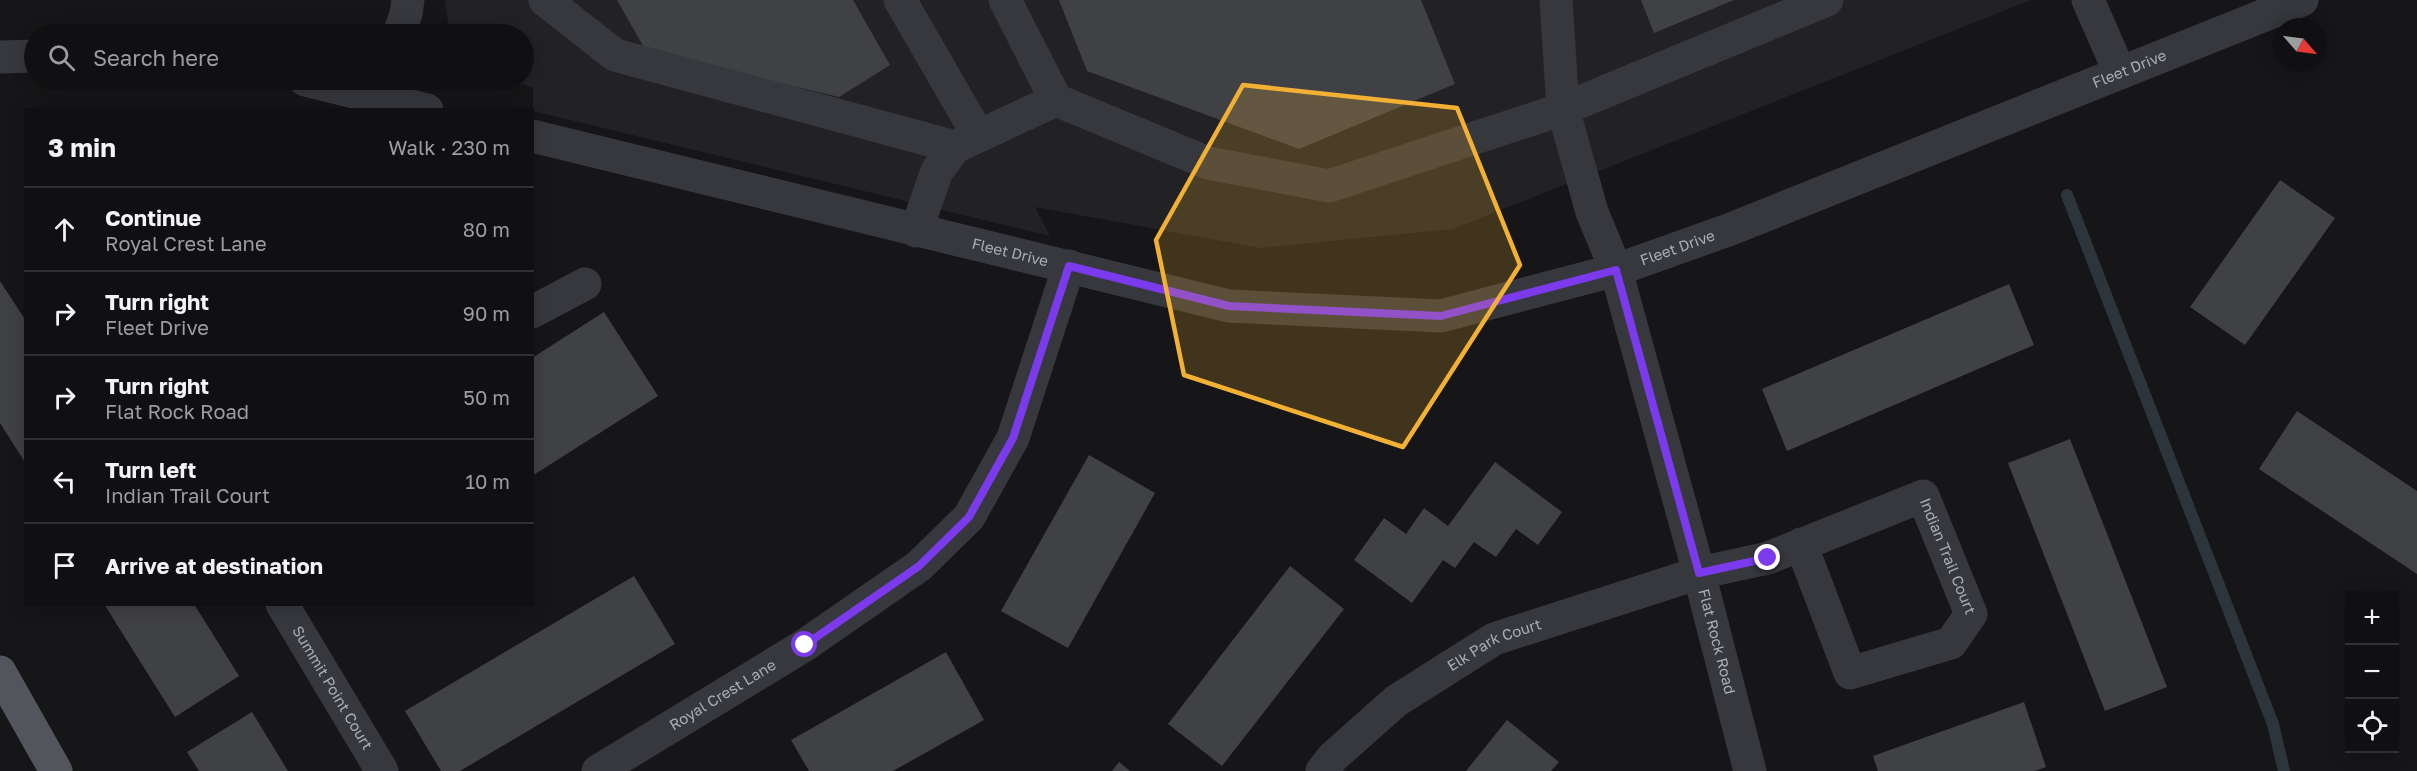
<!DOCTYPE html>
<html lang="en">
<head>
<meta charset="utf-8">
<style>
  :root { --surface:#101012; --page:#1e1e20; --text:#f1f3f6; --muted:#9c9d9f; --line:#303032 }
  body { margin:0; font-family:"Golos Text",sans-serif; background:var(--page); color:var(--text) }
  .controls { position:absolute; right:18px; bottom:18px; display:grid; overflow:hidden; border-radius:0px; box-shadow:0 3px 15px #0003 }
  .controls button { width:54px; height:54px; display:grid; place-items:center; padding:0; border:0; border-bottom:2px solid var(--line); background:var(--surface); color:var(--text); font:30px sans-serif }
  .compass { position:absolute; left:2273px; top:18px; width:54px; height:54px; border-radius:50%; background:var(--surface); box-shadow:0 3px 15px #0003; rotate:118deg }
  .stop { position:absolute; width:18px; height:18px; margin:-14px; border:4px solid #7c3aed; border-radius:50%; background:#fff }
  .stop.end { background:#7c3aed; border-color:#fff; box-shadow:0 2px 6px #0008 }
  .list { margin:0; padding:0; list-style:none }
  h2 { display:flex; justify-content:space-between; align-items:center; height:78px; margin:0; padding:0 24px; font-size:26px }
  h2 small { font-size:20px; font-weight:400; color:var(--muted) }
  .list li { display:grid; grid-template-columns:39px 1fr auto; gap:18px; align-items:center; box-sizing:border-box; height:84px; padding:0 24px; border-top:2px solid var(--line) }
  .list b { display:block; font-size:22px; white-space:nowrap }
  .list p { margin:0; font-size:20px; white-space:nowrap; color:var(--muted) }
  .list em { font-size:20px; font-style:normal; color:var(--muted) }
  .icon { flex:none; width:33px; height:33px; fill:none; stroke:currentColor; stroke-width:2; stroke-linecap:round; stroke-linejoin:round }
  .map { position:relative; flex:none; width:2417px; height:771px; overflow:hidden }
  .search { position:absolute; background:var(--surface); box-shadow:0 3px 15px #0003; left:24px; top:24px; width:510px; height:66px; display:flex; align-items:center; gap:15px; box-sizing:border-box; padding:0 21px; border-radius:33px; color:var(--muted); font-size:22px }
  .panel { position:absolute; background:var(--surface); box-shadow:0 3px 15px #0003; left:24px; top:108px; width:510px; height:498px; border-radius:0px }
  .map>svg:first-child { display:block }
</style>
</head>
<body>
<div class="map">
<svg width="2417" height="771" viewBox="0 0 2417 771">
  <rect width="100%" height="100%" fill="#161618"/>
  <!-- built -->
  <path fill="#222225" d="M 445,0 L 2031,0 L 1453,229 L 1261,248 L 1035,207 L 1050,236 L 533,111 L 533,88 L 511,80 L 524,80 L 524,34 L 452,34 L 449,29 Z"/>
  <g fill="none" stroke-linecap="round" stroke-linejoin="round">
    <!-- stream -->
    <path stroke="#2c353c" stroke-width="12" d="M 2067,195 L 2273,724 L 2284,771"/>
  </g>
  <!-- building -->
  <path fill="#404145" d="M 617,0 L 853,0 L 890,65 L 839,97 L 646,51 Z
    M 1059,0 L 1421,0 L 1455,84 L 1299,149 L 1087,71 Z
    M 1641,0 L 1734,0 L 1654,33 Z
    M 2280,180 L 2335,218 L 2245,345 L 2190,307 Z
    M 0,281 L 26,321 L 26,464 L 0,423 Z
    M 2009,284 L 2034,345 L 1787,451 L 1762,389 Z
    M 604,312 L 658,396 L 532,476 L 532,358 Z
    M 2297,411 L 2417,491 L 2417,574 L 2259,469 Z
    M 2070,439 L 2167,687 L 2105,711 L 2008,463 Z
    M 1089,455 L 1155,493 L 1068,648 L 1001,611 Z
    M 1495,462 L 1562,512 L 1538,545 L 1516,529 L 1496,557 L 1474,542 L 1455,568 L 1443,560 L 1412,603 L 1354,560 L 1384,518 L 1406,534 L 1424,508 L 1448,526 Z
    M 1290,566 L 1344,609 L 1222,766 L 1168,724 Z
    M 634,576 L 675,644 L 460,771 L 441,771 L 405,711 Z
    M 104,604 L 194,604 L 239,676 L 175,717 Z
    M 946,652 L 984,720 L 893,771 L 809,771 L 791,740 Z
    M 2024,702 L 2046,767 L 2035,771 L 1878,771 L 1873,756 Z
    M 252,712 L 288,771 L 199,771 L 187,752 Z
    M 1507,720 L 1559,762 L 1551,771 L 1466,771 Z
    M 1119,762 L 1130,771 L 1112,771 Z"/>
  <g fill="none" stroke-linecap="round" stroke-linejoin="round">
    <!-- minor -->
    <g stroke="#37383d" stroke-width="33">
      <path d="M 545,0 L 615,55 L 955,147"/>
      <path d="M 900,0 L 978,135"/>
      <path d="M 1005,0 L 1056,100 L 1208,163 L 1329,186 L 1563,109 L 1827,0"/>
      <path id="s1" d="M 1556,0 L 1563,109 L 1592,212 L 1616,270 L 1699,573 L 1750,771"/>
      <path d="M 2088,0 L 2120,73"/>
      <path d="M 399,34 L 406,14 L 408,0"/>
      <path d="M 0,57 L 34,56"/>
      <path d="M 305,80 L 427,110"/>
      <path id="s2" d="M 532,136 L 1229,306 L 1441,316 L 1616,270 L 1731,229 L 2302,0"/>
      <path d="M 916,231 L 937,171 L 955,147 L 1056,100"/>
      <path d="M 532,312 L 585,284"/>
      <path id="s3" d="M 282,604 L 382,771"/>
      <path id="s4" d="M 598,771 L 805,645 L 919,566 L 969,517 L 1013,438 L 1069,266"/>
      <path id="s5" d="M 1322,771 L 1333,757 L 1396,701 L 1494,639 L 1699,573 L 1768,558 L 1923,496 L 1971,614 L 1951,643 L 1850,673 L 1801,544"/>
    </g>
    <!-- major -->
    <path stroke="#53555c" stroke-width="33" d="M 0,672 L 56,771"/>
  </g>
  <g fill="none" stroke-linecap="round" stroke-linejoin="round">
    <!-- route -->
    <path stroke="#7c3aed" stroke-width="8" d="M 805,645 L 919,566 L 969,517 L 1013,438 L 1069,266 L 1229,306 L 1441,316 L 1616,270 L 1699,573 L 1768,558"/>
  </g>
  <!-- marked area -->
  <path fill="#f2b134" fill-opacity="0.2" stroke="#f2b134" stroke-width="4.5" stroke-linejoin="round" d="M 1243,85 L 1457,108 L 1520,265 L 1403,447 L 1184,375 L 1156,240 Z"/>
  <g text-anchor="middle" stroke-width="4.5" stroke-linejoin="round" paint-order="stroke">
    <!-- street labels -->
    <g font-size="15" fill="#a8adb8" stroke="#111113">
      <text dy="5" stroke="none"><textPath href="#s2" startOffset="1662">Fleet Drive</textPath></text>
      <text dy="5" stroke="none"><textPath href="#s2" startOffset="1176">Fleet Drive</textPath></text>
      <text dy="5" stroke="none"><textPath href="#s2" startOffset="492">Fleet Drive</textPath></text>
      <text dy="5" stroke="none"><textPath href="#s5" startOffset="736">Indian Trail Court</textPath></text>
      <text dy="5" stroke="none"><textPath href="#s1" startOffset="664">Flat Rock Road</textPath></text>
      <text dy="5" stroke="none"><textPath href="#s5" startOffset="216">Elk Park Court</textPath></text>
      <text dy="5" stroke="none"><textPath href="#s3" startOffset="98">Summit Point Court</textPath></text>
      <text dy="5" stroke="none"><textPath href="#s4" startOffset="146">Royal Crest Lane</textPath></text>
    </g>
  </g>
</svg>
<div class="controls">
<button>+</button>
<button>−</button>
<button><svg class="icon" aria-label="locate" viewBox="0 0 24 24"><circle cx="12" cy="12" r="6"/><path d="M12 2v4M12 18v4M2 12h4M18 12h4"/></svg></button>
</div>
<svg class="compass" viewBox="-18 -18 36 36"><path d="M0-13l5 13h-10z" fill="#e53935"/><path d="M0 13l5-13h-10z" fill="#9c9d9f"/></svg>
<div class="stop" style="left:805px;top:645px"></div>
<div class="stop end" style="left:1768px;top:558px"></div>
<div class="search"><svg class="icon" aria-label="search" viewBox="0 0 24 24"><circle cx="10" cy="10" r="6"/><path d="M15 15l6 6"/></svg>Search here</div>
<section class="panel">
<h2>3 min<small>Walk · 230 m</small></h2>
<ul class="list">
<li><svg class="icon" aria-label="ahead" viewBox="0 0 24 24"><path d="M12 20V5M6 11l6-6 6 6"/></svg><div><b>Continue</b><p>Royal Crest Lane</p></div><em>80 m</em></li>
<li><svg class="icon" aria-label="right" viewBox="0 0 24 24"><path d="M7 20v-9h11M14 6l5 5-5 5"/></svg><div><b>Turn right</b><p>Fleet Drive</p></div><em>90 m</em></li>
<li><svg class="icon" aria-label="right" viewBox="0 0 24 24"><path d="M7 20v-9h11M14 6l5 5-5 5"/></svg><div><b>Turn right</b><p>Flat Rock Road</p></div><em>50 m</em></li>
<li><svg class="icon" aria-label="left" viewBox="0 0 24 24"><path d="M17 20v-9H6M10 6l-5 5 5 5"/></svg><div><b>Turn left</b><p>Indian Trail Court</p></div><em>10 m</em></li>
<li><svg class="icon" aria-label="arrive" viewBox="0 0 24 24"><path d="M6 21V4h12l-3 4 3 4H6"/></svg><div><b>Arrive at destination</b></div></li>
</ul>
</section>
</div>
</body>
</html>
